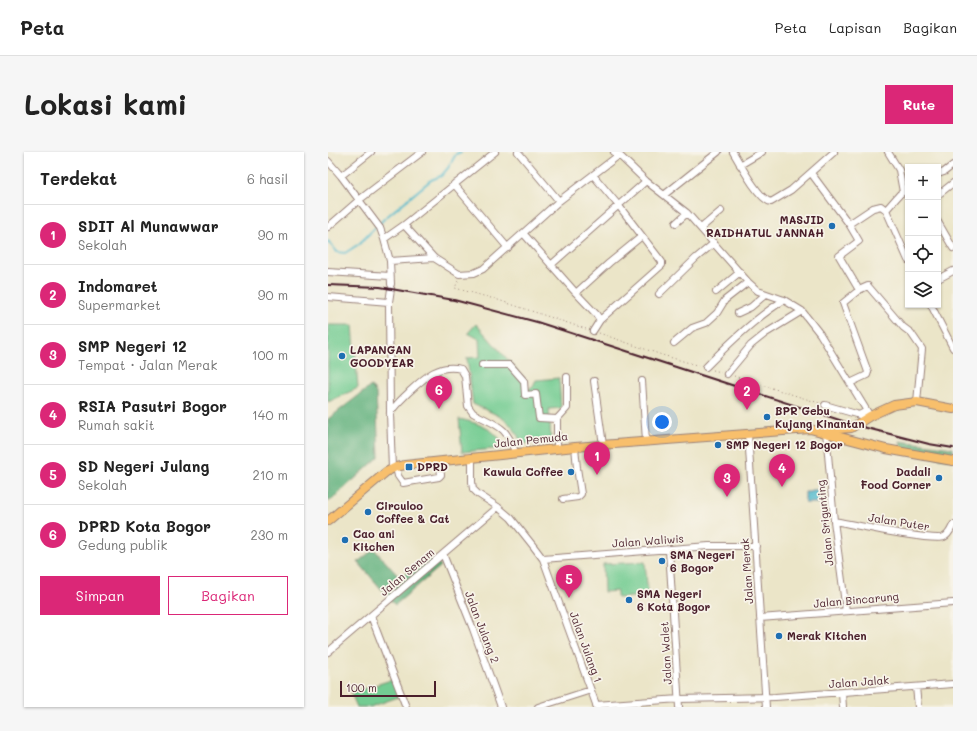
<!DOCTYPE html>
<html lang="id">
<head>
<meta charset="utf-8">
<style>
  :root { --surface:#fff; --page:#f6f6f6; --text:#222; --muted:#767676; --line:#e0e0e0; --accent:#db2777 }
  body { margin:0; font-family:Mali,sans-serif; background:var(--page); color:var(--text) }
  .controls { position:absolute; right:12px; top:12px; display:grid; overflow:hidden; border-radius:0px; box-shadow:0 1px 3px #0004 }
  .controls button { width:36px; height:36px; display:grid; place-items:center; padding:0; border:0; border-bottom:1px solid var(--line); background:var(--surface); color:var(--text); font:20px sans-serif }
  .scale { position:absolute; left:12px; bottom:10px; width:96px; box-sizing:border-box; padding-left:4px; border:2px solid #4a1f2b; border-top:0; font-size:11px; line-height:14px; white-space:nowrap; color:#4a1f2b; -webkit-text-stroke:3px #f7f3e8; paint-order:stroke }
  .you { position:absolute; left:334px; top:270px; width:14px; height:14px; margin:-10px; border:3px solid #fff; border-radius:50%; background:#1a73e8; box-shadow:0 0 0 6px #1a73e833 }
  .badge { display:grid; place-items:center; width:26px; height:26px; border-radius:50%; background:var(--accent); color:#fff; font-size:13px; font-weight:700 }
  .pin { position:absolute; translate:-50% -33px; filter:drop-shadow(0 1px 2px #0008) }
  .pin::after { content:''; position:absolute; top:21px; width:14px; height:12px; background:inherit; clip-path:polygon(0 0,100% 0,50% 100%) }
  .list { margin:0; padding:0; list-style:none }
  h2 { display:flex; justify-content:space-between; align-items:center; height:52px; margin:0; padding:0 16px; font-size:17px }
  h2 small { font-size:13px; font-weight:400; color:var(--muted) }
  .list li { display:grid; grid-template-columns:26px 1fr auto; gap:12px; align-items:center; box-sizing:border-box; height:60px; padding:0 16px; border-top:1px solid var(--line) }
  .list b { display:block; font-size:15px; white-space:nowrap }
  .list p { margin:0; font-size:13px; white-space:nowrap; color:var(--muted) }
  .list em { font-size:13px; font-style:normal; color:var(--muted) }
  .actions { display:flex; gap:8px; padding:12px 16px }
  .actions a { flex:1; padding:9px 0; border:1px solid var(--accent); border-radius:0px; text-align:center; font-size:14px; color:var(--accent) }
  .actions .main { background:var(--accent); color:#fff }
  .icon { flex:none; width:22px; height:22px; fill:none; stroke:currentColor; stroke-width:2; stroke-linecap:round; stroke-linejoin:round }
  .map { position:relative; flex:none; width:625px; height:555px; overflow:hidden; border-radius:0px }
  header { display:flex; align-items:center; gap:24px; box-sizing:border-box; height:56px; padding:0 20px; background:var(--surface); border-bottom:1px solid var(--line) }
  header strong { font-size:19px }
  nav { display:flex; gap:22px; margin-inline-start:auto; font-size:14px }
  .intro { display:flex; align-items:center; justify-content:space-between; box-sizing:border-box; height:96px; padding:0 24px }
  h1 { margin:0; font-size:28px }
  .button { padding:10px 18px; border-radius:0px; background:var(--accent); color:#fff; font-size:14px; font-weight:700 }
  main { display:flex; gap:24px; padding:0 24px }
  aside { flex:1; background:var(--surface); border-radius:0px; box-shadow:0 1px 3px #0004 }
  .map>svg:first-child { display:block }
</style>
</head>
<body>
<header>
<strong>Peta</strong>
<nav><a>Peta</a><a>Lapisan</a><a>Bagikan</a></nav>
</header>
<div class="intro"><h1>Lokasi kami</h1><a class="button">Rute</a></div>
<main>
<aside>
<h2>Terdekat<small>6 hasil</small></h2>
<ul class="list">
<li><span class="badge">1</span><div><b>SDIT Al Munawwar</b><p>Sekolah</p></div><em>90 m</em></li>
<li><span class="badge">2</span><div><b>Indomaret</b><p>Supermarket</p></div><em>90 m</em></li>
<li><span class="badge">3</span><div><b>SMP Negeri 12</b><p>Tempat · Jalan Merak</p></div><em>100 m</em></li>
<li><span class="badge">4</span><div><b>RSIA Pasutri Bogor</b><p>Rumah sakit</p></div><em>140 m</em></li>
<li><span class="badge">5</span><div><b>SD Negeri Julang</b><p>Sekolah</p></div><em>210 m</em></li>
<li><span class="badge">6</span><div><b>DPRD Kota Bogor</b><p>Gedung publik</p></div><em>230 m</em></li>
</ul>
<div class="actions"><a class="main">Simpan</a><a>Bagikan</a></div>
</aside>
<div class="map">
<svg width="625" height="555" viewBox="0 0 625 555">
  <rect width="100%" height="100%" fill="#f7f3e8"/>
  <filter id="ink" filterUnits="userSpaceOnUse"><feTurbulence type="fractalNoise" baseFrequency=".025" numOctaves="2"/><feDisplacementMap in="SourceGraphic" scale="8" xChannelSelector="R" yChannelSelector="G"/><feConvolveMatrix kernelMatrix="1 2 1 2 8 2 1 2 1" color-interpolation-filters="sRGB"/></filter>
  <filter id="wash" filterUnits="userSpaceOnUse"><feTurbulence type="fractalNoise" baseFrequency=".012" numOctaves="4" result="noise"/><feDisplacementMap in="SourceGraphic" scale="16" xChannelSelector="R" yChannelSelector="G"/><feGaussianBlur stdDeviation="0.9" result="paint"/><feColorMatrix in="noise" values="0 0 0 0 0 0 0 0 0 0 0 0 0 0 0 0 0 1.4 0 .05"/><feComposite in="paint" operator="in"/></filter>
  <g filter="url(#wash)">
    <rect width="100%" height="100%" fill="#ebe5c8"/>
    <!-- green -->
    <path fill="#73cc92" stroke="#5e765e" d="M 148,172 L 197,227 L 197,237 L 204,236 L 208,228 L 231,226 L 233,256 L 221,257 L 223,289 L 193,292 C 185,266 168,263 145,252 L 139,206 L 152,205 L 151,187 L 140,181 Z
      M 0,173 L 25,173 L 30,236 L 0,250 Z
      M 131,267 C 147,270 172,278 176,296 L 134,300 Z
      M 317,410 L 320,444 L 289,446 L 289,439 L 276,440 L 275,412 Z
      M 66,527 L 73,544 L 42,555 L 29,555 L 23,541 Z"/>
    <!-- forest -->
    <path fill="#5eb07c" stroke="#546854" d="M 43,234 L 48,241 L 51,305 L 2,349 L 0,349 L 0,267 Z
      M 572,289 L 625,296 L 625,308 L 574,300 Z
      M 46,397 L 72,426 L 102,401 L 113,414 L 67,453 L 30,410 Z"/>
    <!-- water -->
    <path fill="#50bacd" stroke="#4d6c7c" d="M 483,338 L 494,338 L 494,351 L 477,351 L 477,340 L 482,340 Z"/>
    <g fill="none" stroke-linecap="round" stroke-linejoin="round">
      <!-- stream -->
      <path stroke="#50bacd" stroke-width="2" d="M 0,89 L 9,100 L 17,101 L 31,92 L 57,66 L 103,28 L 113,24 L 120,16 L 128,2 L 133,0"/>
    </g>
  </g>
  <g filter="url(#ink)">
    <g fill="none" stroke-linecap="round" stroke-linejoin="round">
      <!-- minor casing -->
      <g stroke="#9a827a" stroke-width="8">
        <path id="minor" d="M 190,0 L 231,49
          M 286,0 L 291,3 L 318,29 L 359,61 L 420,130 L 430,139 L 456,148 L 474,159 L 492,182 L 542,264
          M 405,0 C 412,12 431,48 443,50 L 463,38 L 506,0
          M 560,0 L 571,18 L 575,40
          M 0,9 L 13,24 L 52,76 L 56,87 L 62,109 L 63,132
          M 412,13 L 434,0
          M 483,21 L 521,72 L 531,89 L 511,104 L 531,138 L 540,134 L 575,175 L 583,181 L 594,197 L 589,250
          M 610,22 L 616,20 L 625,13
          M 265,23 L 291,54 L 334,110 L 334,113 L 272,168 L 265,179
          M 13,24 L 43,0
          M 126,32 L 180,96
          M 580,37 L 572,42 L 558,58 L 580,108
          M 336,43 L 390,0
          M 610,43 L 625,31
          M 610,70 L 625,96
          M 348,71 L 359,61
          M 521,72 L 545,56 L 553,54 L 558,58
          M 76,73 L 106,106 L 131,122 L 146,121 L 155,117 L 231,49 L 291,3
          M 0,75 L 31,48 L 94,0
          M 373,76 L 393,59
          M 195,81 L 248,141 L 268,162 L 272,168
          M 56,87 L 76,73 L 167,0
          M 62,109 L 106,106
          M 223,113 L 318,29
          M 0,120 L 62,124
          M 610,127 L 625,119
          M 63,137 L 61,150 L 62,261 L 64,317
          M 388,140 L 412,120
          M 248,141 L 281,111 L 314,84
          M 331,142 L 368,106 L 386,91
          M 0,145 L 61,150
          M 603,153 L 625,196
          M 410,161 L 423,155 L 438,142
          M 346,191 L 364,176 L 378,171 L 389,161 L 397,148 L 420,130
          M 154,213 L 182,213 L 196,229 L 197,243 L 208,242 L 211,266 L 229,267
          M 378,215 C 402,190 427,166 456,148
          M 399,222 L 423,193 L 438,181 L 474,159
          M 266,229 L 275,293
          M 314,229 L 318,289
          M 522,231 L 539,223 L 540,220 L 515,151 L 531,138
          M 497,253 L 528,262 L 531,263 L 539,259
          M 62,261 C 67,253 74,247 81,240 C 96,226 111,211 133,217 L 137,224 L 140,254 L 145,261 C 169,274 178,273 187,300
          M 498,280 L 506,369 L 518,459
          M 420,282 L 438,555
          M 229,296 L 229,267 L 239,256 L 239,225
          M 144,305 L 144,330 L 145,337 L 150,342 L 170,355 L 183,366 L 206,395 L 215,407 L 269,555
          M 68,315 L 70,324 L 75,331 L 111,325 L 113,323 L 111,309
          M 235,347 L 250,345 L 253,342 L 249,316 L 247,295
          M 506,369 C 523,372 606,390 616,385 C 621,383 623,377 625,373
          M 341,398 L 351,555
          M 115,402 L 145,477 L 173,555
          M 215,407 L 381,394 L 428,394
          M 43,464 L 78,555
          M 432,466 L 625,451
          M 0,500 L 170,355
          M 588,535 L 590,555
          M 514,541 L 515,555
          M 268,553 L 351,547 L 447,545 L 625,532
          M 210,555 L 263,538"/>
      </g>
      <!-- major casing -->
      <g stroke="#9a827a" stroke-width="10">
        <path id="major" d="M 499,278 L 523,276 L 542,264 L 566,253 L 589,250 L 625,257
          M 0,369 L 58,320 L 68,315 L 77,313 L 247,295 L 482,277 L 558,297 L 625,309"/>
      </g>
      <!-- path -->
      <path stroke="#9a827a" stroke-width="1" stroke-dasharray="1 3" stroke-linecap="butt" d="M 130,129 L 127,136 L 170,148 L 258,177
        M 271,181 L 334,203 L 372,214
        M 385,218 L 393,220
        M 406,224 L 491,251"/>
      <!-- minor -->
      <use href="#minor" stroke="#fff" stroke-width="6"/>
      <!-- major -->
      <use href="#major" stroke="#f8bf6c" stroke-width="8"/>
      <!-- rail -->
      <path stroke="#4a1f2b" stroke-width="2" d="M 0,133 L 52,135 L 126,148 L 209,170 L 527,273 L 601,292 L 625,296"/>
    </g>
  </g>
  <!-- markers -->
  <g fill="#1f6fb2" stroke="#f7f3e8" stroke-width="1.5">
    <circle cx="504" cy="74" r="4"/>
    <circle cx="14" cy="204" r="4"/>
    <circle cx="439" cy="265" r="4"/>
    <circle cx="390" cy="293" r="4"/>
    <rect x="77" y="311" width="8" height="8" rx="2"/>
    <circle cx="243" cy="320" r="4"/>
    <circle cx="611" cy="326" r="4"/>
    <circle cx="40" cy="360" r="4"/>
    <circle cx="17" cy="388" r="4"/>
    <circle cx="334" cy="409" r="4"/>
    <circle cx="301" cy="448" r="4"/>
    <circle cx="451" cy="484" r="4"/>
  </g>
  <g text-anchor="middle" stroke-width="3.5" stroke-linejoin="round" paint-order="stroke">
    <!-- poi labels -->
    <g font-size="11" font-weight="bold" fill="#4a1f2b" stroke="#f7f3e8" text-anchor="start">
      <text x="496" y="72" text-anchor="end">MASJID<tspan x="496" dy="13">RAIDHATUL JANNAH</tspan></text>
      <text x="22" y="202">LAPANGAN<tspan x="22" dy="13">GOODYEAR</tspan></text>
      <text x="447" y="263">BPR Gebu<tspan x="447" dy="13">Kujang Kinantan</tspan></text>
      <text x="398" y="297">SMP Negeri 12 Bogor</text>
      <text x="89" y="319">DPRD</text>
      <text x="235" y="324" text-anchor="end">Kawula Coffee</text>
      <text x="603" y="324" text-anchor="end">Dadali<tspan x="603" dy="13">Food Corner</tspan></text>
      <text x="48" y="358">Circuloo<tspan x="48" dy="13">Coffee &amp; Cat</tspan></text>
      <text x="25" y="386">Cao an!<tspan x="25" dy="13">Kitchen</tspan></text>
      <text x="342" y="407">SMA Negeri<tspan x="342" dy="13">6 Bogor</tspan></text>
      <text x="309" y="446">SMA Negeri<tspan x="309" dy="13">6 Kota Bogor</tspan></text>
      <text x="459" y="488">Merak Kitchen</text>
    </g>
    <!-- street labels -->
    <g font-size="11" fill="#4a1f2b" stroke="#f7f3e8">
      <text transform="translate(203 288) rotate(-6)" y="4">Jalan Pemuda</text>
      <text transform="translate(571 370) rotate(9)" y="4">Jalan Puter</text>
      <text transform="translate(497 371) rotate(-96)" y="4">Jalan Srigunting</text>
      <text transform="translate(320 389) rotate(-4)" y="4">Jalan Waliwis</text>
      <text transform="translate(419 419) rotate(-94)" y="4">Jalan Merak</text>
      <text transform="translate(79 420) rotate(-40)" y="4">Jalan Senam</text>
      <text transform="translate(528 448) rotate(-5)" y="4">Jalan Bincarung</text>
      <text transform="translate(154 475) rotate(69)" y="4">Jalan Julang 2</text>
      <text transform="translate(258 495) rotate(70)" y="4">Jalan Julang 1</text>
      <text transform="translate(338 501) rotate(-93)" y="4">Jalan Walet</text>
      <text transform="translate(531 530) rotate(-4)" y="4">Jalan Jalak</text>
    </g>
  </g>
</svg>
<div class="controls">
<button>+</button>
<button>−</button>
<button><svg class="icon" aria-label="locate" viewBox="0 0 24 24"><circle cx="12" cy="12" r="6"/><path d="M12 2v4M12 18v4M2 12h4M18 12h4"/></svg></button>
<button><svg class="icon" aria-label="layers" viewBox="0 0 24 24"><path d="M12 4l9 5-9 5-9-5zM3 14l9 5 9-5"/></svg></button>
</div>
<div class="scale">100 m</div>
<div class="you"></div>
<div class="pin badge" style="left:269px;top:323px">1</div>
<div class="pin badge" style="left:419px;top:258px">2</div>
<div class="pin badge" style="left:399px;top:345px">3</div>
<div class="pin badge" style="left:454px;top:335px">4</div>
<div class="pin badge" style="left:241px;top:446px">5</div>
<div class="pin badge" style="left:111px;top:257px">6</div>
</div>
</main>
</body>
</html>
